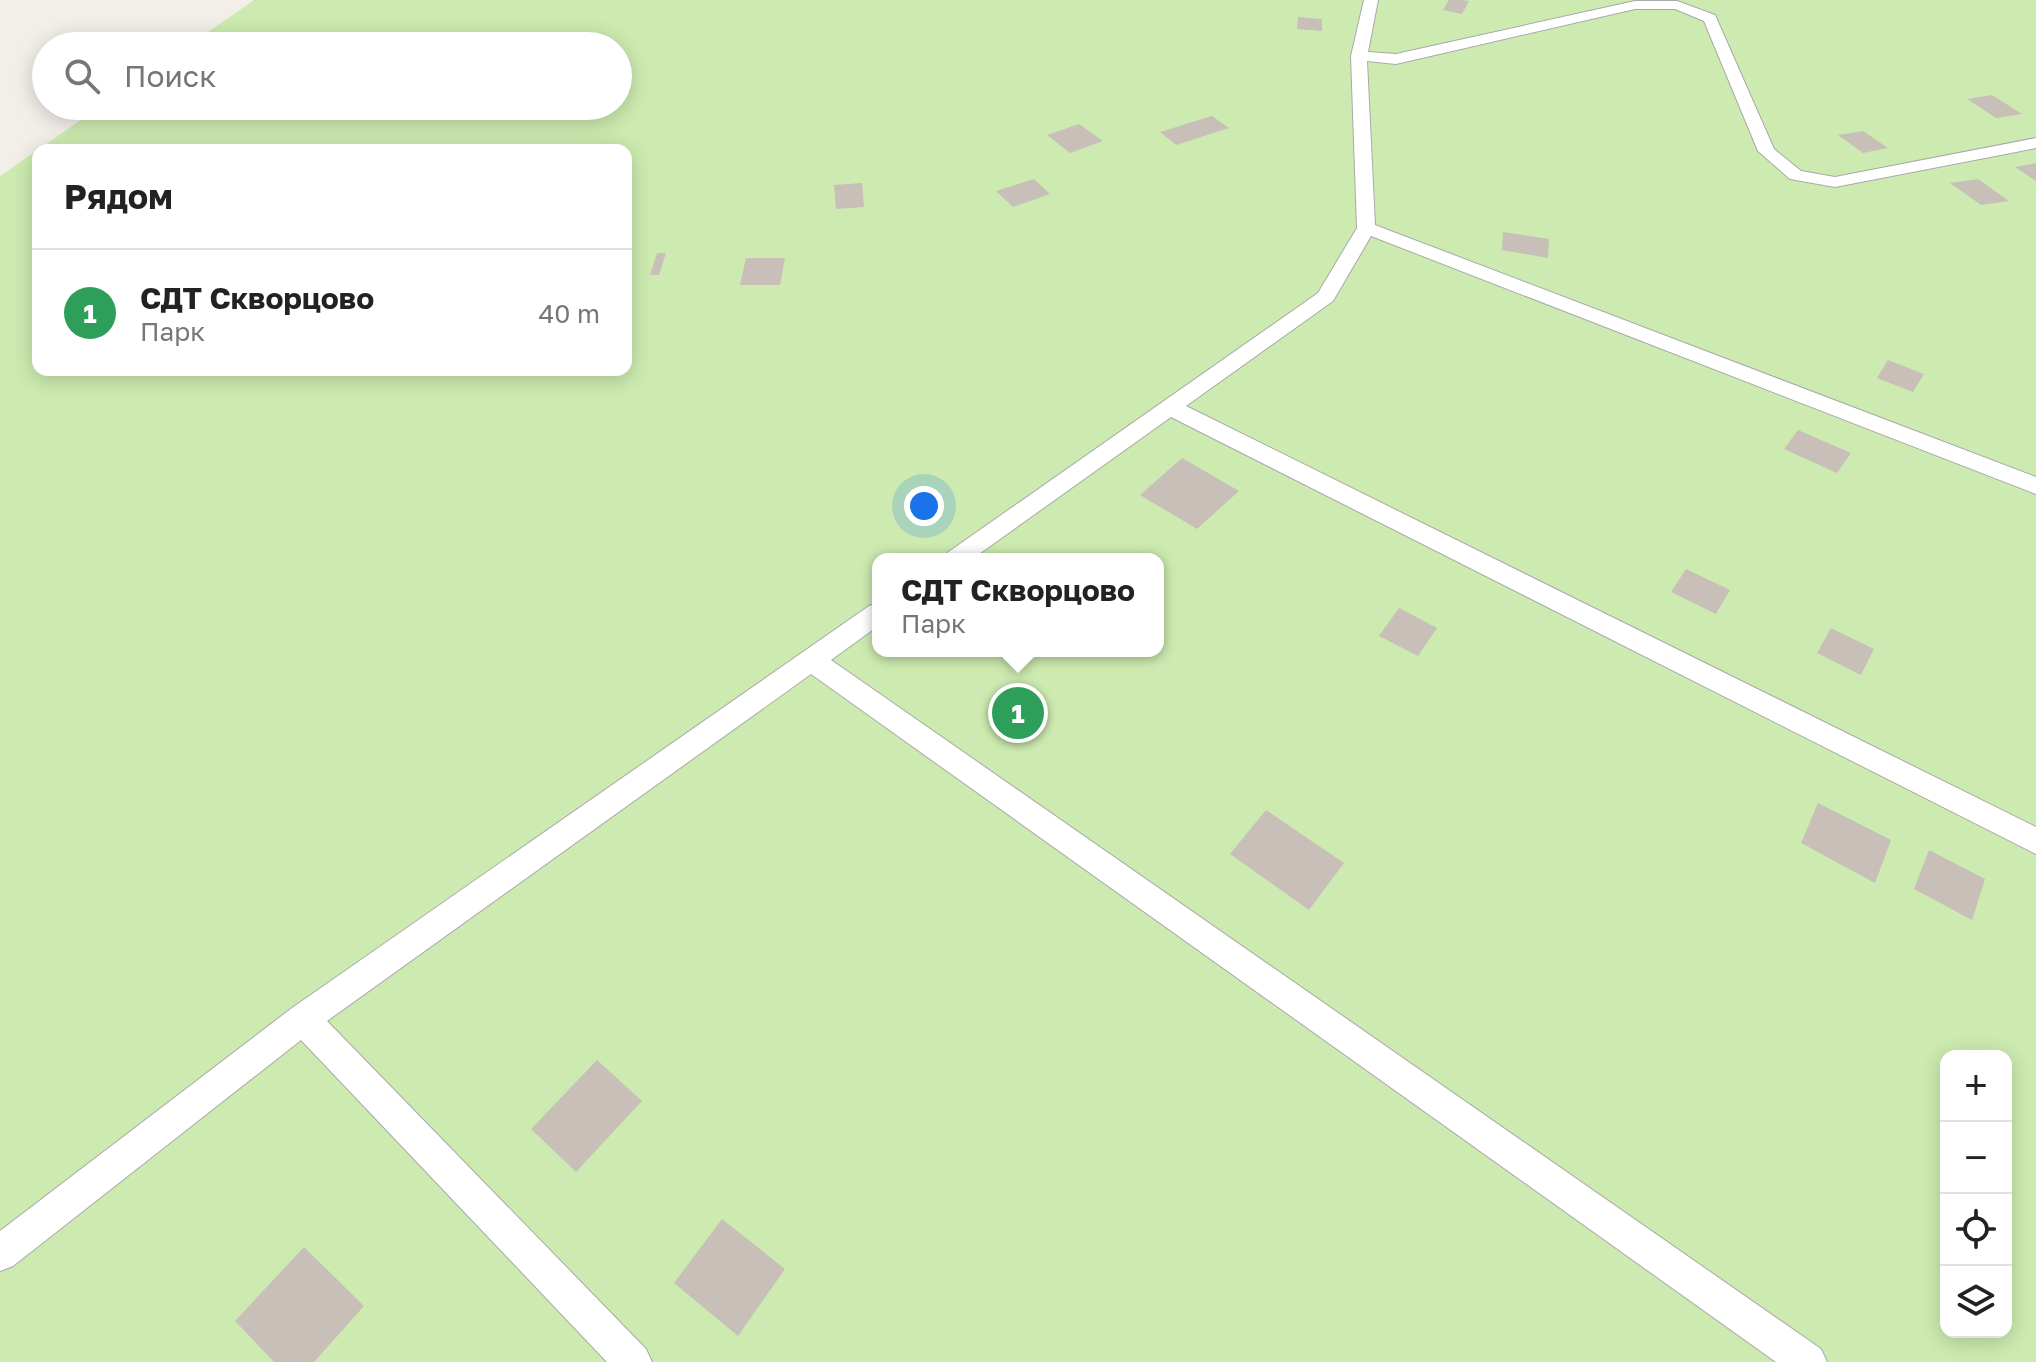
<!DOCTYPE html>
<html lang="ru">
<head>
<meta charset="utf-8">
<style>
  :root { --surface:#fff; --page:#f2f2f2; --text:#222; --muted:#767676; --line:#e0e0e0; --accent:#db2777 }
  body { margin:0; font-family:"Golos Text",sans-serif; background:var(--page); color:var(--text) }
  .controls { position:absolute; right:24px; bottom:24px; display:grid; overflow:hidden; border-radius:16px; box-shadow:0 4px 20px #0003 }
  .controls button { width:72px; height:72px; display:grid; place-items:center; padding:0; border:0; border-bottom:2px solid var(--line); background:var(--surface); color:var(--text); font:40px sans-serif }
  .you { position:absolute; left:924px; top:506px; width:28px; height:28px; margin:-20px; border:6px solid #fff; border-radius:50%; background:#1a73e8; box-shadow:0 0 0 12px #1a73e833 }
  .badge { display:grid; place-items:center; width:52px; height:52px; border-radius:50%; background:var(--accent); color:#fff; font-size:26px; font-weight:700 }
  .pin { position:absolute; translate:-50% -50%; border:4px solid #fff; box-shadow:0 2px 8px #0006 }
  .popup { position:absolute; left:872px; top:553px; width:292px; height:104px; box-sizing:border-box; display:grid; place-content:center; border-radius:16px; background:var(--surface); filter:drop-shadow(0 2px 6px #0005); font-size:26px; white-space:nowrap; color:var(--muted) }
  .popup b { font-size:30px; color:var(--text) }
  .popup::after { content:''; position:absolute; left:50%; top:100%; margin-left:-16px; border:16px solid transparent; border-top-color:var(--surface) }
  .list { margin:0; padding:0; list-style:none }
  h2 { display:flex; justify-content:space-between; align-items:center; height:104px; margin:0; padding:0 32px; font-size:34px }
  h2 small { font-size:26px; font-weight:400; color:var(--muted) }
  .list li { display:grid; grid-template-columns:52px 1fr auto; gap:24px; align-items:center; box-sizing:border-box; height:128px; padding:0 32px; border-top:2px solid var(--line) }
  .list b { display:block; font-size:30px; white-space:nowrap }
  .list p { margin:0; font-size:26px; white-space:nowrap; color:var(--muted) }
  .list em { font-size:26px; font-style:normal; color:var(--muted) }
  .icon { flex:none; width:44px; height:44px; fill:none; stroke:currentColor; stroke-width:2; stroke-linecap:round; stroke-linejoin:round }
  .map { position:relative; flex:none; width:2036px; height:1362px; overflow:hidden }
  .search { position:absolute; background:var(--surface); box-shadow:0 4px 20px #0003; left:32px; top:32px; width:600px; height:88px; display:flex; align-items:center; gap:20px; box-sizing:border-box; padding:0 28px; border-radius:44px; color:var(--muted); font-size:30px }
  .panel { position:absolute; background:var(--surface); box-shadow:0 4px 20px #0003; left:32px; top:144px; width:600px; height:232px; border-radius:16px }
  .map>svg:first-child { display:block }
</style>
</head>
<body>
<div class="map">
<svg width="2036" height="1362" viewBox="0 0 2036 1362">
  <rect width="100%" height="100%" fill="#f2efe9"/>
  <!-- grass -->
  <path fill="#cdebb0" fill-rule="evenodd" d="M 254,0 L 2036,0 L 2036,1362 L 0,1362 L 0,176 L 101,106 L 618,106 L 618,46 L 188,46 ZM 38,150 L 626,150 L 626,370 L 38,370 ZM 878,559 L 1158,559 L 1158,651 L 878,651 ZM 1946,1056 L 2006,1056 L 2006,1332 L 1946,1332 Z"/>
  <!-- building -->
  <path fill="#c7bfb8" d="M 1449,0 L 1461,0 L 1469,1 L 1462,14 L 1443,10 Z
    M 1298,17 L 1322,19 L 1322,31 L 1297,29 Z
    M 1992,95 L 2022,114 L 1996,118 L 1967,99 Z
    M 1212,116 L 1229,128 L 1176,145 L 1160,132 Z
    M 1079,124 L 1103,141 L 1070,153 L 1047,135 Z
    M 1863,131 L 1888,148 L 1863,153 L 1838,135 Z
    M 2036,163 L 2036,181 L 2015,167 Z
    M 1034,179 L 1050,194 L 1013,207 L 996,191 Z
    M 1978,179 L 2009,201 L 1981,205 L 1950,183 Z
    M 862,183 L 864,207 L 836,209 L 834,185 Z
    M 1503,232 L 1549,239 L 1548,258 L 1502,250 Z
    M 657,253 L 666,253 L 659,275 L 650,275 Z
    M 746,258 L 785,258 L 780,285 L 740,285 Z
    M 1888,360 L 1924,374 L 1913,392 L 1877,378 Z
    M 1798,430 L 1851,453 L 1837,473 L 1784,449 Z
    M 1182,458 L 1239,491 L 1197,529 L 1140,495 Z
    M 1686,569 L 1730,590 L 1716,614 L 1671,592 Z
    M 1399,608 L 1437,628 L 1418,656 L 1379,636 Z
    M 1831,628 L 1874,649 L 1861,675 L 1817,653 Z
    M 1818,803 L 1891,840 L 1875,883 L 1801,843 Z
    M 1266,810 L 1344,863 L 1309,910 L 1230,854 Z
    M 1929,850 L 1985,879 L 1972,920 L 1914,889 Z
    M 597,1060 L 642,1101 L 576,1172 L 531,1129 Z
    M 722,1219 L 785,1269 L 738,1336 L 674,1283 Z
    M 304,1247 L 364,1306 L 314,1362 L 274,1362 L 235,1321 Z"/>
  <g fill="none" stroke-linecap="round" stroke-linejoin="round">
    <!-- service casing -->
    <g stroke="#a9a9a9" stroke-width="2">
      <path id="service" d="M 1364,0 L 1378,0 L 1368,52 L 1396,54 L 1635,1 L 1677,1 L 1715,15 L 1774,149 L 1801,171 L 1835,177 L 2036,138 L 2036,148 L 1835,187 L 1790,179 L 1758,151 L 1704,21 L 1675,9 L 1635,9 L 1396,64 L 1367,61 L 1375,225 L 2036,477 L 2036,494 L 1371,236 L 1333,301 L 1186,406 L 2036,827 L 2036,854 L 1171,417 L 972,559 L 943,559 L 947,553 L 1318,293 L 1357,228 L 1351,56 Z
        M 878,603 L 878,626 L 831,660 L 1821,1349 L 1827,1362 L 1776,1362 L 811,674 L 327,1021 L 646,1349 L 652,1362 L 607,1362 L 301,1040 L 13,1266 L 0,1271 L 0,1231 L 292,1008 L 869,606 Z"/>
    </g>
    <!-- service -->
    <use href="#service" fill="#fff" fill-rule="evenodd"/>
  </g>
</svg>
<div class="controls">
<button>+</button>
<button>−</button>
<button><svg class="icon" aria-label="locate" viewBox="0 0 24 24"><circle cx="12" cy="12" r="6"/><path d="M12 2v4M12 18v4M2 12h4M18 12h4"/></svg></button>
<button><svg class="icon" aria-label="layers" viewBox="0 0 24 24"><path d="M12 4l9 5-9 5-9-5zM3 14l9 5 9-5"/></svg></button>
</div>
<div class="you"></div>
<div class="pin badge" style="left:1018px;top:713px;background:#2e9e5b">1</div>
<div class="popup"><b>СДТ Скворцово</b>Парк</div>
<div class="search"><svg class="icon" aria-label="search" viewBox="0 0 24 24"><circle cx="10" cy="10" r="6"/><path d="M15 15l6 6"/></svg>Поиск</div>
<section class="panel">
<h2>Рядом<small></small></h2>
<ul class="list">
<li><span class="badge" style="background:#2e9e5b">1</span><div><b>СДТ Скворцово</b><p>Парк</p></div><em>40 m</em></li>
</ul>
</section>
</div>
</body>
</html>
